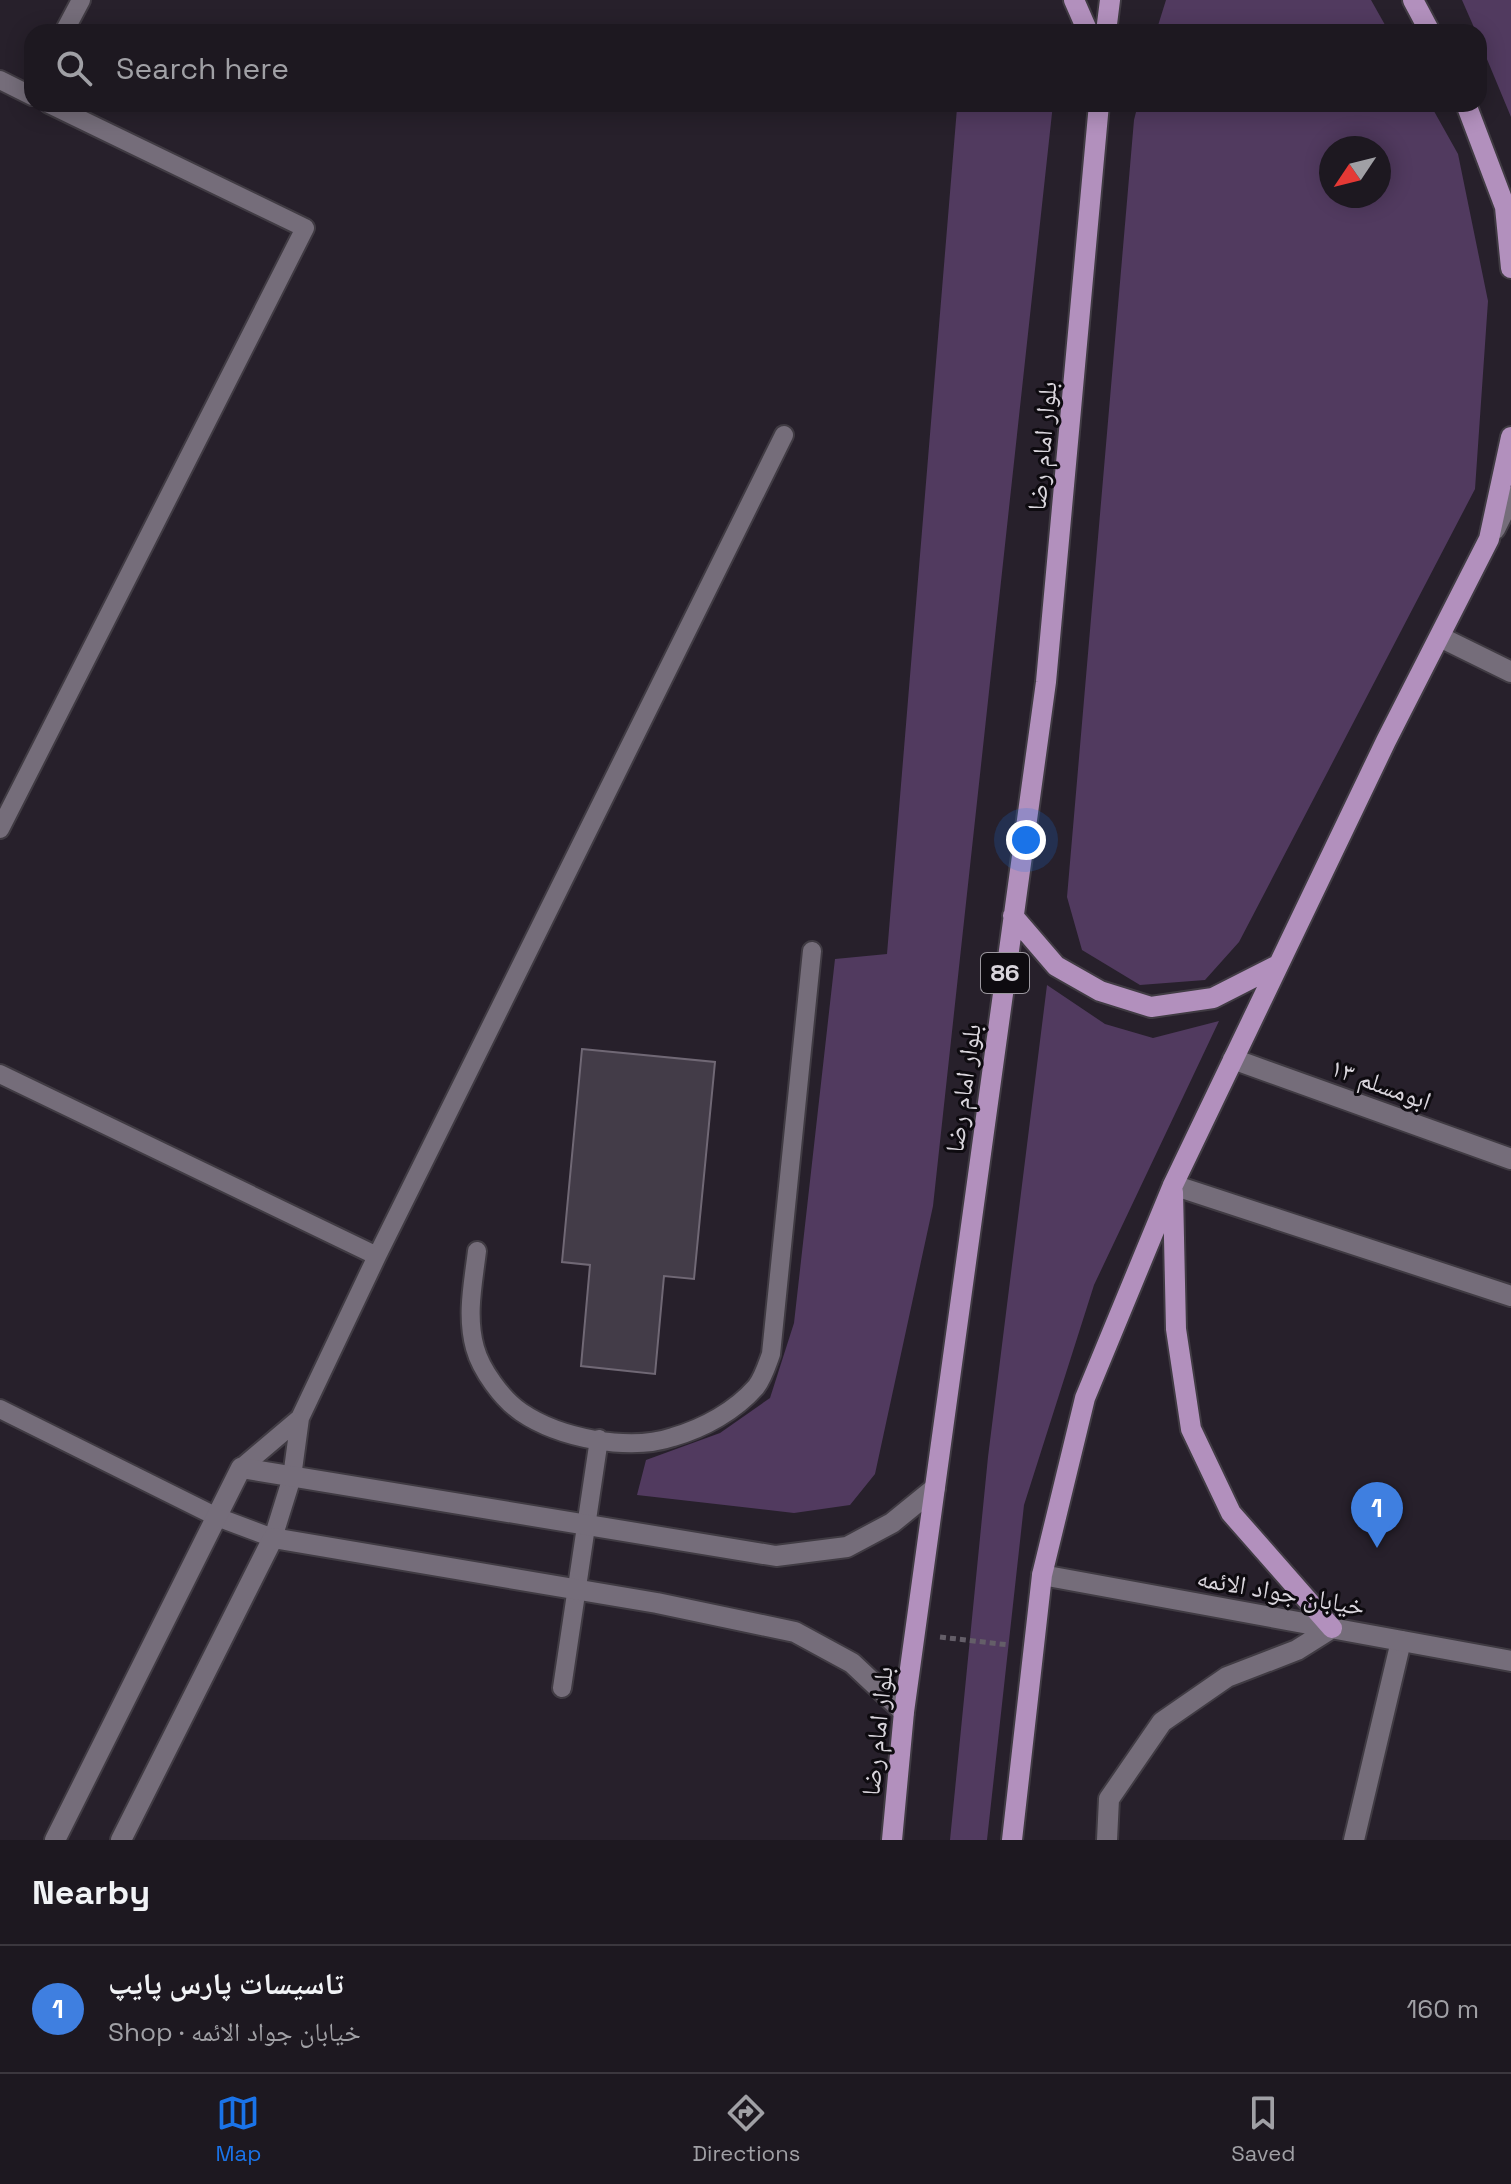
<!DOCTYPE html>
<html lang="en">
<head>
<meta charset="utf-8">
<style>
  :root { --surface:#1d1820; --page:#2a252d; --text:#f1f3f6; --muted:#a0a0a5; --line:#3b373e; --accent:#1a73e8 }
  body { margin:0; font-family:"Space Grotesk","Noto Naskh Arabic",sans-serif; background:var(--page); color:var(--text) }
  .compass { position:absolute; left:1319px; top:136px; width:72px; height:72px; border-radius:50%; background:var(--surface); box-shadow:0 4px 20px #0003; rotate:235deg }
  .you { position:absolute; left:1026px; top:840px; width:28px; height:28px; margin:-20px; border:6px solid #fff; border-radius:50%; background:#1a73e8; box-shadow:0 0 0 12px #1a73e833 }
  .badge { display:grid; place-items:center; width:52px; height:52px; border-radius:50%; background:var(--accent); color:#fff; font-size:26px; font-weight:700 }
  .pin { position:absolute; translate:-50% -66px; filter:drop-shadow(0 2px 4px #0008) }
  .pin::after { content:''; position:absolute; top:42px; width:28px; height:24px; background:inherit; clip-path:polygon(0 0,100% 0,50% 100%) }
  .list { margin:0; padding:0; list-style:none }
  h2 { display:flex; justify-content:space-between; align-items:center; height:104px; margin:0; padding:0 32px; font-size:34px }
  h2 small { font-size:26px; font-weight:400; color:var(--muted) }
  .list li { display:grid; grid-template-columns:52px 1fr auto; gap:24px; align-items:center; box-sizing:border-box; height:128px; padding:0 32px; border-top:2px solid var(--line) }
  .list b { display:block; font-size:30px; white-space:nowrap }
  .list p { margin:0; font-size:26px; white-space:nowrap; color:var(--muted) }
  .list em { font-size:26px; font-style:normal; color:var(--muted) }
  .icon { flex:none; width:44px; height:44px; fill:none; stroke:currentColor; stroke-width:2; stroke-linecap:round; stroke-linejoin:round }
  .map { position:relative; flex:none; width:1511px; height:1840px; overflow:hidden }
  .search { position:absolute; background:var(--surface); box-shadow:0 4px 20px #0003; left:24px; right:24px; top:24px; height:88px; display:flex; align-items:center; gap:20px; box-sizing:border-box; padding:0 28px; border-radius:24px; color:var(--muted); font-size:30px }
  .sheet { height:232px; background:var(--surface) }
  nav { display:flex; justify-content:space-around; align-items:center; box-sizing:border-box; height:112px; border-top:2px solid var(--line); background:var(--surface); font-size:22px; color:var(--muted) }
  nav a { display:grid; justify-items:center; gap:4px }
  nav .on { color:var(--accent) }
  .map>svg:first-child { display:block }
</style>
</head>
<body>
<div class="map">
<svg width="1511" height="1840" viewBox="0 0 1511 1840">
  <rect width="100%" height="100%" fill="#27202b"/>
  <!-- green -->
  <path fill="#513a5f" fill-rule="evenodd" d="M 1166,0 L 1371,0 L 1389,32 L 1156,32 Z
    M 1462,0 L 1511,0 L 1511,117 L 1479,40 L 1479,32 L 1476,32 Z
    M 994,104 L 1053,104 L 933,1206 L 875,1474 L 850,1505 L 794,1513 L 637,1495 L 646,1460 L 720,1433 L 770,1398 L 794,1323 L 835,959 L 887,954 L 957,108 Z
    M 1138,104 L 1430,104 L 1458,154 L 1488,301 L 1475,489 L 1239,942 L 1205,980 L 1140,985 L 1082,950 L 1067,897 L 1134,120 ZM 1379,148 L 1379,196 L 1331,196 L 1331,148 Z
    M 1047,985 L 1105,1024 L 1153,1038 L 1219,1021 L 1094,1285 L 1024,1505 L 987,1840 L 950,1840 L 988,1457 Z"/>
  <!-- building -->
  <path fill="#433c48" stroke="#706875" stroke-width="2" d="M 582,1049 L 715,1062 L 694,1279 L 664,1276 L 655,1374 L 581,1366 L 590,1265 L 562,1262 Z"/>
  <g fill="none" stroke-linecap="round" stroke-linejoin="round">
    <!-- service casing -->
    <g stroke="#403b43" stroke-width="22">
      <path id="service" d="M 64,32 L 81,0
        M 0,80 L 32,96
        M 0,829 L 305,228 L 49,104
        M 0,1074 L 377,1256
        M 477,1251 C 473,1284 466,1316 475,1348 C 481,1370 502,1399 521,1412 C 559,1438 629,1452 673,1437 C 704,1428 735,1411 756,1387 C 763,1378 767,1365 771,1354 L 812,951
        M 0,1409 L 217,1517 L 273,1538 L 292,1477 L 300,1418 L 377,1256 L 784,435
        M 241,1468 L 300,1418
        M 562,1688 L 599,1439"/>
    </g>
    <!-- minor casing -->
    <g stroke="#403b43" stroke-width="24">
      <path id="minor" d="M 1440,637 L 1511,672
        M 1233,1059 L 1511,1159
        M 1173,1185 L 1511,1296
        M 55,1840 L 241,1468 L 776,1556 L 847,1547 L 892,1523 L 935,1488
        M 121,1840 L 273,1538 L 657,1603 L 795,1632 L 852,1663 L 904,1712
        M 1354,1840 L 1401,1641"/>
    </g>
    <!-- tertiary casing -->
    <g stroke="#403b43" stroke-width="24">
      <path id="tertiary" d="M 1495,529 L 1511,497
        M 1042,1575 L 1511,1661
        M 1107,1840 L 1109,1799 L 1162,1722 L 1227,1677 L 1297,1650 L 1332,1628"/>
    </g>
    <!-- primary casing -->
    <g stroke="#403b43" stroke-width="24">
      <path id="primary" d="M 1074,0 L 1088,32
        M 1413,0 L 1430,32
        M 1106,32 L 1110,0
        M 1466,104 L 1505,207 L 1511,268
        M 1013,916 L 1056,966 L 1100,991 L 1151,1007 L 1213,998 L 1278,965
        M 1173,1192 L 1176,1329 L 1191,1429 L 1231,1513 L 1332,1628
        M 892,1840 L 904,1712 L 1046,682 L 1099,104
        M 1012,1840 L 1042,1575 L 1085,1398 L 1173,1185 L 1386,741 L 1489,539 L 1511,437"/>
    </g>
    <!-- path -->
    <path stroke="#645e68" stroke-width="5" stroke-dasharray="6 4" stroke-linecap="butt" d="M 940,1637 L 1009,1645"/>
    <!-- service -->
    <use href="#service" stroke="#756d7a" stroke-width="18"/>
    <!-- minor -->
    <use href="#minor" stroke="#756d7a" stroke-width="20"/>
    <!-- tertiary -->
    <use href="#tertiary" stroke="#756d7a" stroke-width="20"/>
    <!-- primary -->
    <use href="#primary" stroke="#b290bd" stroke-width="20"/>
  </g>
  <g text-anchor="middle" stroke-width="6" stroke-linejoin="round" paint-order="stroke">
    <!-- shield labels -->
    <rect fill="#0e0b10" stroke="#9c989f" stroke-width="2" x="981" y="953" width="48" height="40" rx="6"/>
    <g font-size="24" font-weight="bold" fill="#d9d5dc">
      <text x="1005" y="981">86</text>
    </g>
    <!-- street labels -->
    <g font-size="26" fill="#d9d5dc" stroke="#0e0b10">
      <text transform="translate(1042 446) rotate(-85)" y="9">بلوار امام رضا</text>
      <text transform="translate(1381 1084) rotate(20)" y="9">ابومسلم ۱۳</text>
      <text transform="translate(963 1088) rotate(-82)" y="9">بلوار امام رضا</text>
      <text transform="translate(1281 1592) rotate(10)" y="9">خیابان جواد الائمه</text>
      <text transform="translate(877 1731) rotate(-84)" y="9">بلوار امام رضا</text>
    </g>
  </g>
</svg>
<svg class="compass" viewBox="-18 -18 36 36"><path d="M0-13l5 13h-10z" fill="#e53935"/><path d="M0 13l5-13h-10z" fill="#a0a0a5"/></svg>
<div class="you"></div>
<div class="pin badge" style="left:1377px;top:1548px;background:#3f7fe0">1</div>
<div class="search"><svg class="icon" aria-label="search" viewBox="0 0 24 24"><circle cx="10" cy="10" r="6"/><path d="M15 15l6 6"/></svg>Search here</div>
</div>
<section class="sheet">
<h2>Nearby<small></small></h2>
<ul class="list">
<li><span class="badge" style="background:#3f7fe0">1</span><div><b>تاسیسات پارس پایپ</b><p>Shop · خیابان جواد الائمه</p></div><em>160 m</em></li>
</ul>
</section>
<nav>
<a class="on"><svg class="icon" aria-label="map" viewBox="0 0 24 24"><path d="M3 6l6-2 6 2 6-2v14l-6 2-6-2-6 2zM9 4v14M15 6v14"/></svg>Map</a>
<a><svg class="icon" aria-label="directions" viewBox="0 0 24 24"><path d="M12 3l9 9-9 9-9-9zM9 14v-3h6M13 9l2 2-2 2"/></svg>Directions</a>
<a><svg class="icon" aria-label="saved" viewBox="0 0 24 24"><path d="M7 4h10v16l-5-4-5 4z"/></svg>Saved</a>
</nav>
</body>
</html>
